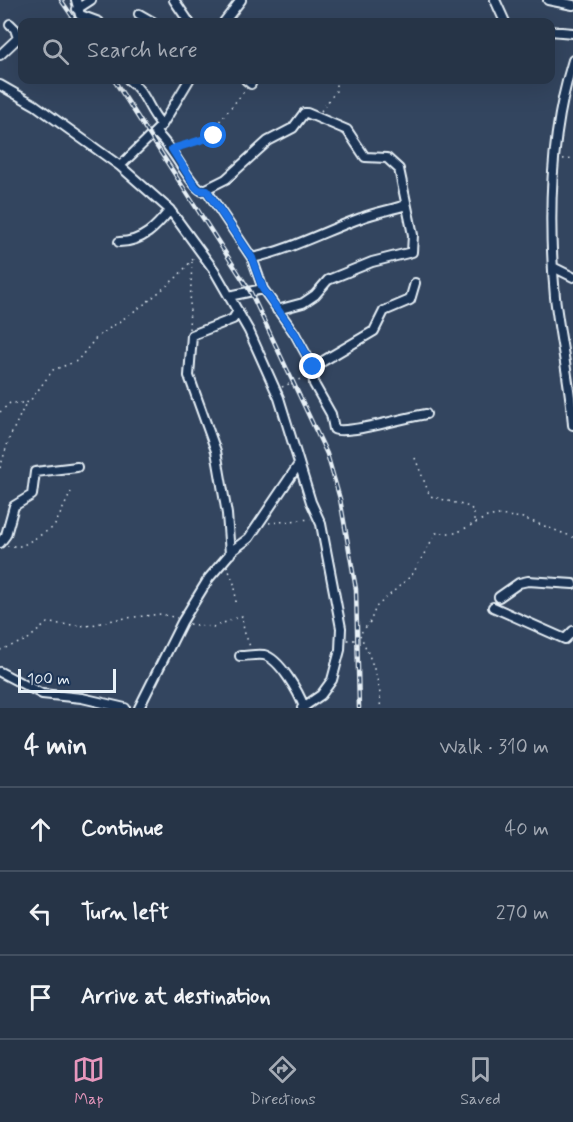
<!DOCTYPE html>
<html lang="en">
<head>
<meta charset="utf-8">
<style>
  :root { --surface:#263447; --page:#2e3c4e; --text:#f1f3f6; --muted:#a4aab4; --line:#424f60; --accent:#e797bd }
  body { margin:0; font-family:Mynerve,sans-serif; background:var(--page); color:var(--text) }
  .scale { position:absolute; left:18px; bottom:15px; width:98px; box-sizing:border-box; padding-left:6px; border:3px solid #e8f1f8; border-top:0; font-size:16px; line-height:21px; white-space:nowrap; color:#e8f1f8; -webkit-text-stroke:4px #1d3557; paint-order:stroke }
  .stop { position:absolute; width:18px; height:18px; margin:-14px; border:4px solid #1a73e8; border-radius:50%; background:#fff }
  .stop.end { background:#1a73e8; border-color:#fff; box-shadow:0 2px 6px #0008 }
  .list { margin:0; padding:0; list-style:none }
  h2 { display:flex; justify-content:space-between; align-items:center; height:78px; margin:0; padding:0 24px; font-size:26px }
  h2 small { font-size:20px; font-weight:400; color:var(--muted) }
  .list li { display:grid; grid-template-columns:39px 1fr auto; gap:18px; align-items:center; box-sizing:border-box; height:84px; padding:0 24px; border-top:2px solid var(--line) }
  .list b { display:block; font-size:22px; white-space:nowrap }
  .list em { font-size:20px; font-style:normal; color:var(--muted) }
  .icon { flex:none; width:33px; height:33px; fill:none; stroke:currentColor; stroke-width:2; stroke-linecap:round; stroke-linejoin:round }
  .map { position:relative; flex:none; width:573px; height:708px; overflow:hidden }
  .search { position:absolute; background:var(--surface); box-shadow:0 6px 24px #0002; left:18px; right:18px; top:18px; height:66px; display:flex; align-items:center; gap:15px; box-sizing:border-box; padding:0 21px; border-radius:12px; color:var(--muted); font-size:22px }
  .sheet { height:330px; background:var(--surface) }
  nav { display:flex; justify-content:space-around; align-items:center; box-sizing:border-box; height:84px; border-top:2px solid var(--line); background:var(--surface); font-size:16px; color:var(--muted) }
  nav a { display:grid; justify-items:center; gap:3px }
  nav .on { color:var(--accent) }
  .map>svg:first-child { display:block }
</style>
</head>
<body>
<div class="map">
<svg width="573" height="708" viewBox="0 0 573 708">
  <rect width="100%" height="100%" fill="#33455f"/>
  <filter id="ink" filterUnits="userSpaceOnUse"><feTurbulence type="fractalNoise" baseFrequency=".0167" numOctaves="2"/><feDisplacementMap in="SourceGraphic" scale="12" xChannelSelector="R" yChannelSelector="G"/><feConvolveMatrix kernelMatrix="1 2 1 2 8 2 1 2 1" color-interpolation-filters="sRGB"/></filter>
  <g filter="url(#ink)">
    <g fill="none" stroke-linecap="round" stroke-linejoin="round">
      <!-- minor casing -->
      <g stroke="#e8f1f8" stroke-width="12">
        <path id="minor" d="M 76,0 L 80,15 L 99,22
          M 174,0 L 189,22
          M 495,0 L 505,22
          M 548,0 L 573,5
          M 77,9 L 91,0
          M 139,14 L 153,22
          M 224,22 L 241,0
          M 550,31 L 573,33
          M 0,55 L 18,38 L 15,29 L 10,24
          M 573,60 C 550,134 548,220 555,297 C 560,340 570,382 573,425
          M 129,80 C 148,95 147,109 162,125
          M 246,80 L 251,84
          M 0,85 L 35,105 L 120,166 L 170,210 L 214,270 L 249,331 L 279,398 L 311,502 L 321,524 L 341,628 L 340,650 L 332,680 L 321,695 L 302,708
          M 156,133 C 173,147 189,184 202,191 L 226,179 L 268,141 L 293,128 L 304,113 L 307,113 L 347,130 L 365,157 L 387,158 L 399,169 L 413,235 L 412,252 L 372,262 L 328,280 L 315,295 L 303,303 L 277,310
          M 120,166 L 162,125 L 189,80
          M 207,191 L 252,258 L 263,289 L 295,334 L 313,367 L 314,384 L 331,414 L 334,429 C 347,435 407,417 426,414
          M 119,242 C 143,242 156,227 170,210
          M 252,258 C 290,250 325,231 361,218 C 376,212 391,210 406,205
          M 555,268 L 573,277
          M 229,296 L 263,289
          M 313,367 L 374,331 L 384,311 L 410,300 L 415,283
          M 0,543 L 6,535 L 14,506 L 32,495 L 35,472 L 77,467
          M 230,554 L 227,514 L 216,451 L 189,376 L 192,335 L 233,319 L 238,311
          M 499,597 L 519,583 L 528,581 L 573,584
          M 493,607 L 565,639 L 573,631
          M 240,656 C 247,656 256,654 264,655 C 280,659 299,693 304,707
          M 0,672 L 42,694 L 82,698 L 125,708
          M 139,708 L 182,622 L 209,578 L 233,550 L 249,538 L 299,464"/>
      </g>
      <!-- path -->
      <path stroke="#e8f1f8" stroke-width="1.5" stroke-dasharray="1.5 4.5" stroke-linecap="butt" d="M 321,111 L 336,91 L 336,80
        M 178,148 L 214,136 L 218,123 L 247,88
        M 563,159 L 573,158
        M 189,329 L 192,262
        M 282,387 L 305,377
        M 0,412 L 10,403 L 26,403 L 30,401 L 53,370 L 77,361 L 97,337 L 146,303 L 177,277 L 195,257
        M 415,458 L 430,496 L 470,507 L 474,512 L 474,523
        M 0,468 L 9,439 L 26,403
        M 269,523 L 311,519
        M 7,546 L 22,546 L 54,527 L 71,492
        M 227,566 L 235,586 L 236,603
        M 189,624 L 213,627 L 242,616 L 244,631 L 251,649
        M 360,635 C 369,654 383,686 380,708
        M 347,640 L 355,640 L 370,622 L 376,607 L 412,575 L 436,533 L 456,533 L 487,517 L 498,515 L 523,518 L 573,537
        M 0,650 L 27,640 L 47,623 L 87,626 L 118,619 L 161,614 L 177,618"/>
      <!-- minor -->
      <use href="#minor" stroke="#1d3557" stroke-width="8"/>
      <!-- rail casing -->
      <g stroke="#e8f1f8" stroke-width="4.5">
        <path id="rail" d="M 61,0 L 76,22
          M 114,80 L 250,291 L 327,454 L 340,499 L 356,589 L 359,708"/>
      </g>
      <!-- rail -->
      <use href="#rail" stroke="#1d3557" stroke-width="2" stroke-dasharray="7" stroke-linecap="butt"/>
    </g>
  </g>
  <g fill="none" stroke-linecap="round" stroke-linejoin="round" filter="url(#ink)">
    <!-- route -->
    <path stroke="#1a73e8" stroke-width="8" d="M 214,136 L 172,149 L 195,186 L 199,190 L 207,191 L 252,258 L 263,289 L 295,334 L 313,367"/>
  </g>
</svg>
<div class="scale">100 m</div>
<div class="stop" style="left:214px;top:136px"></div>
<div class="stop end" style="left:313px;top:367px"></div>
<div class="search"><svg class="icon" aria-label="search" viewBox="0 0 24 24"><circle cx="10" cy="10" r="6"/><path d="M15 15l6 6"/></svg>Search here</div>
</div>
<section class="sheet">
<h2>4 min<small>Walk · 310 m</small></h2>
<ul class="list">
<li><svg class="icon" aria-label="ahead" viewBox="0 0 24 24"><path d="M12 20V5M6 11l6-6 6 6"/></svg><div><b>Continue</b></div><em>40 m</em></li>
<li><svg class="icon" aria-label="left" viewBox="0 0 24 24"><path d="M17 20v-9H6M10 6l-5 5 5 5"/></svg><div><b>Turn left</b></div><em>270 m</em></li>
<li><svg class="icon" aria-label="arrive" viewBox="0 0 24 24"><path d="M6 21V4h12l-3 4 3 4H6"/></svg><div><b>Arrive at destination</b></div></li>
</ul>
</section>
<nav>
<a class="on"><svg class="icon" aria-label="map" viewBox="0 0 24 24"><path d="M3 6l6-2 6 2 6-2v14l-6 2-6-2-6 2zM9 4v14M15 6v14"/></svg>Map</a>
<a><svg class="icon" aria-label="directions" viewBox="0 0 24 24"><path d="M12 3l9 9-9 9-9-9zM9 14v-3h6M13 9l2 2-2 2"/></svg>Directions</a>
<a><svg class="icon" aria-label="saved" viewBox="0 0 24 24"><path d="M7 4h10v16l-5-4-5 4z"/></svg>Saved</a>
</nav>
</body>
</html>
